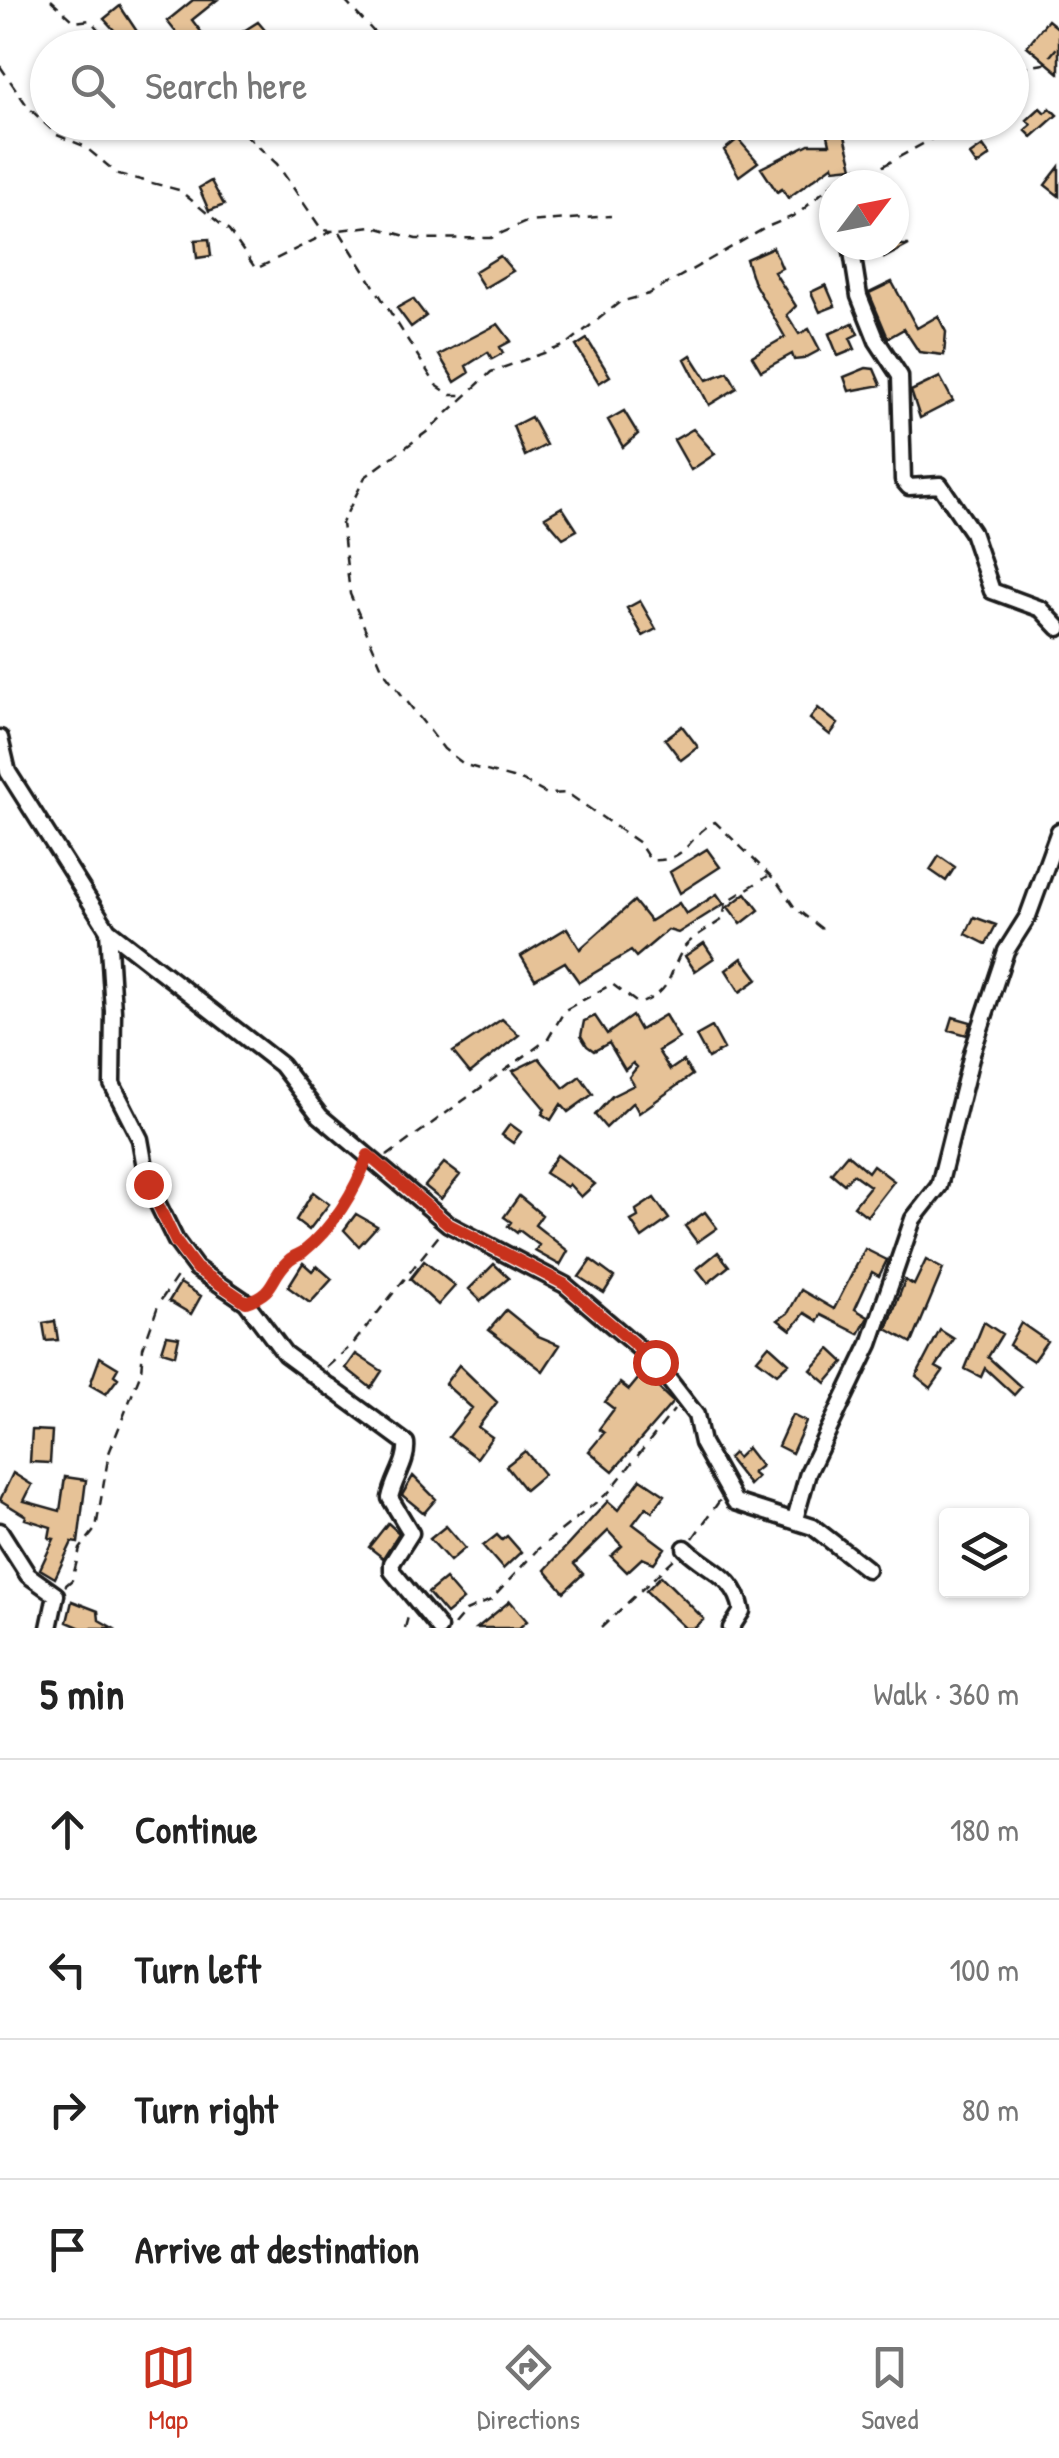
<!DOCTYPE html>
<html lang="en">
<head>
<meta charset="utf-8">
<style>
  :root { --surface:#fff; --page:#f2f2f2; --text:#222; --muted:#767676; --line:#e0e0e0; --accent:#c8321e }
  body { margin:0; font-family:"Patrick Hand",sans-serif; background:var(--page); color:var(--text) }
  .controls { position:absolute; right:30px; bottom:30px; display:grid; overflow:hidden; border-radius:10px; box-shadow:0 2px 8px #0004 }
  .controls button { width:90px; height:90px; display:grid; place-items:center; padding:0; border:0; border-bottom:2px solid var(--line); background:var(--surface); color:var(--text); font:50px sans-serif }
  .compass { position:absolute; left:819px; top:170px; width:90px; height:90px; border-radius:50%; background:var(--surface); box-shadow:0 2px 8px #0004; rotate:58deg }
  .stop { position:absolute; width:30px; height:30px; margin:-22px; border:8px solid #c8321e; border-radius:50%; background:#fff }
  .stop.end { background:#c8321e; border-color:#fff; box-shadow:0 2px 10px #0008 }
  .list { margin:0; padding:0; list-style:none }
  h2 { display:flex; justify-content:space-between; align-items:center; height:130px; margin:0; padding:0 40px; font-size:42px }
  h2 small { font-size:32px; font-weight:400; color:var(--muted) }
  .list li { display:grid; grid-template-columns:65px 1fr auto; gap:30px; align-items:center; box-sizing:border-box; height:140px; padding:0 40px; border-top:2px solid var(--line) }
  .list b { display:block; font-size:38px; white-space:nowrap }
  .list em { font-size:32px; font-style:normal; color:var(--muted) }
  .icon { flex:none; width:55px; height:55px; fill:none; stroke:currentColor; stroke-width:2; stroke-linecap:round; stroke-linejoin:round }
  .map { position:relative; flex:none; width:1059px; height:1628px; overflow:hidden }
  .search { position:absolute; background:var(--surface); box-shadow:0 2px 8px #0004; left:30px; right:30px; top:30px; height:110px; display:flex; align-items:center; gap:25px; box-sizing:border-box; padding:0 35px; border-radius:55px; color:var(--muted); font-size:38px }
  .sheet { height:690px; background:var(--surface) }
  nav { display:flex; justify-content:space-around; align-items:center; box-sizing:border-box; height:140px; border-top:2px solid var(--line); background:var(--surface); font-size:28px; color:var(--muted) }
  nav a { display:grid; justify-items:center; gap:5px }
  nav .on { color:var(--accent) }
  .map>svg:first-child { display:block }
</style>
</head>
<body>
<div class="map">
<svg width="1059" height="1628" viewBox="0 0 1059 1628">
  <rect width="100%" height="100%" fill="#fff"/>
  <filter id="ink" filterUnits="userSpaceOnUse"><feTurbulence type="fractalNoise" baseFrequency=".01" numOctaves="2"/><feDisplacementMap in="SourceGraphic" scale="20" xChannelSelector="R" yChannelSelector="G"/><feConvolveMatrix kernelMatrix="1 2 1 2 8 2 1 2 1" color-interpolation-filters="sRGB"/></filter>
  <g filter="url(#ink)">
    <!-- building -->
    <path fill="#e6c297" stroke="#1c1c1c" stroke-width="2.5" d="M 193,0 L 217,0 L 192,20 L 202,33 L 186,45 L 167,21 Z
      M 120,6 L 138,33 L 126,43 L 104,19 Z
      M 1048,20 L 1059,29 L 1059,73 L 1027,46 Z
      M 258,22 L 276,43 L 270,48 L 253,48 L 242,32 Z
      M 1040,108 L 1045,113 L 1050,108 L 1057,115 L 1032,137 L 1025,130 L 1031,125 L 1027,120 Z
      M 844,132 L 853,167 L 834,169 L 833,165 L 788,198 L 782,189 L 777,192 L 761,168 L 809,144 L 830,144 L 828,135 Z
      M 738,139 L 758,162 L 739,176 L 724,150 Z
      M 983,146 L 990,156 L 977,165 L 970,155 Z
      M 1059,167 L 1059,196 L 1045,185 Z
      M 211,181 L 224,205 L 209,211 L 199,188 Z
      M 209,239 L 211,256 L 197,258 L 195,240 Z
      M 878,245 L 909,245 L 884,258 Z
      M 773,247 L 782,268 L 774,272 L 796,306 L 787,315 L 799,334 L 809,329 L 820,350 L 803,359 L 794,360 L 792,354 L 761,371 L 752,356 L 785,337 L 753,281 L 746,259 Z
      M 500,256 L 513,271 L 484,288 L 474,272 Z
      M 892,282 L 917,328 L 938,316 L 946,332 L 944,355 L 919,352 L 904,329 L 888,338 L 869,293 Z
      M 826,285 L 835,306 L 820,312 L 811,292 Z
      M 413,299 L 426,316 L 411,327 L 397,308 Z
      M 853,323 L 858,334 L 850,338 L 855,349 L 838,356 L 829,334 Z
      M 498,324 L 511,341 L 500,347 L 503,353 L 492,359 L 488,352 L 466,366 L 469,373 L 455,382 L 439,355 Z
      M 587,339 L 610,376 L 599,383 L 576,346 Z
      M 691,355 L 707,380 L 728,372 L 737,388 L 709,405 L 685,359 Z
      M 866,368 L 874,369 L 881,385 L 849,391 L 844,377 Z
      M 940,377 L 953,401 L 920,418 L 911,391 Z
      M 624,411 L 638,434 L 623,447 L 608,420 Z
      M 531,417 L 546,445 L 525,456 L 513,426 Z
      M 693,429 L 715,454 L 691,470 L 674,440 Z
      M 562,507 L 577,530 L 563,538 L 545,517 Z
      M 640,601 L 656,629 L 643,636 L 627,608 Z
      M 818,708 L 838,724 L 830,735 L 810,719 Z
      M 682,726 L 698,747 L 681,760 L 665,739 Z
      M 707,849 L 720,867 L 680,893 L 670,872 Z
      M 939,856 L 955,867 L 946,881 L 930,870 Z
      M 746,893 L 759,910 L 741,924 L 728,907 Z
      M 717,894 L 724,904 L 700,919 L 678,933 L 668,930 L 636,957 L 631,951 L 579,982 L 565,962 L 535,979 L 521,956 L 567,928 L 580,949 L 634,901 L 650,921 L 679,903 L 686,914 Z
      M 974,917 L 996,925 L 986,944 L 966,934 Z
      M 704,943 L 714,958 L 695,971 L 685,956 Z
      M 742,958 L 758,979 L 740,992 L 726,970 Z
      M 665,1015 L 679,1038 L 658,1051 L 670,1070 L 683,1061 L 692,1075 L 639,1113 L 633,1102 L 606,1128 L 595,1115 L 612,1096 L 634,1085 L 629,1077 L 637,1067 L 633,1063 L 625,1070 L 609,1043 L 594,1051 L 587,1046 L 581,1036 L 584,1021 L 595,1016 L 607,1034 L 632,1016 L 640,1030 Z
      M 953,1017 L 971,1022 L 967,1035 L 949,1030 Z
      M 502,1019 L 519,1035 L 470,1073 L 453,1052 Z
      M 712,1027 L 724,1049 L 708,1058 L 696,1036 Z
      M 539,1058 L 564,1088 L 580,1076 L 593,1094 L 568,1112 L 561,1104 L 551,1120 L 542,1114 L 545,1109 L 513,1071 Z
      M 510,1124 L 521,1132 L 513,1143 L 502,1135 Z
      M 847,1154 L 868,1172 L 873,1165 L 894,1181 L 867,1216 L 854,1206 L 870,1186 L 853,1174 L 844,1184 L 831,1173 Z
      M 557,1155 L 595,1184 L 581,1197 L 569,1184 L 567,1187 L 545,1173 Z
      M 444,1163 L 460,1175 L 441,1199 L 425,1186 Z
      M 313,1192 L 329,1204 L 309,1230 L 296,1220 Z
      M 519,1196 L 542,1215 L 535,1225 L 568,1251 L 560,1265 L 535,1251 L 539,1245 L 519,1230 L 517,1233 L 508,1226 L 511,1222 L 504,1217 Z
      M 654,1198 L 669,1219 L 642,1238 L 631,1221 L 638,1217 L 636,1210 Z
      M 705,1212 L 717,1228 L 697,1242 L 685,1226 Z
      M 356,1214 L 377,1226 L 359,1246 L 344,1230 Z
      M 865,1249 L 887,1260 L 879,1276 L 872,1272 L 855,1309 L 868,1317 L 859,1334 L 821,1315 L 818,1321 L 805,1313 L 791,1330 L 778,1320 L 788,1313 L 801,1290 L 834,1309 Z
      M 718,1252 L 729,1266 L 708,1283 L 697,1269 Z
      M 591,1260 L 614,1277 L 604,1293 L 579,1277 Z
      M 926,1260 L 943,1269 L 912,1343 L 887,1329 L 905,1280 L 914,1285 Z
      M 424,1261 L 455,1286 L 438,1305 L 410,1279 Z
      M 303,1263 L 312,1271 L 317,1266 L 332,1279 L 310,1303 L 288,1287 Z
      M 494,1264 L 509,1278 L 481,1301 L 469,1289 Z
      M 180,1283 L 201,1296 L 191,1314 L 169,1301 Z
      M 506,1310 L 538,1336 L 560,1345 L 543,1371 L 489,1330 Z
      M 55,1321 L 58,1340 L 46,1341 L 43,1323 Z
      M 984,1322 L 1002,1334 L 988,1357 L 1021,1387 L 1014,1395 L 985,1368 L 981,1377 L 965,1369 Z
      M 1021,1323 L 1047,1341 L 1033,1361 L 1009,1345 Z
      M 940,1330 L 954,1339 L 936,1367 L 943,1371 L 931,1388 L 916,1376 Z
      M 167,1335 L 179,1337 L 175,1355 L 162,1351 Z
      M 769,1345 L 789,1363 L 777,1374 L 757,1359 Z
      M 830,1349 L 844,1362 L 826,1383 L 811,1370 Z
      M 356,1354 L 382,1371 L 371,1388 L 346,1368 Z
      M 100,1357 L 118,1368 L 114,1375 L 118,1378 L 106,1394 L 90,1385 Z
      M 459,1365 L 497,1402 L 478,1427 L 492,1437 L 477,1458 L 449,1437 L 472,1408 L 445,1384 Z
      M 643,1373 L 673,1402 L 613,1471 L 589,1451 L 604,1433 L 599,1429 L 614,1409 L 605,1402 L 620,1383 L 629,1390 Z
      M 792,1415 L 806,1422 L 792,1453 L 778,1446 Z
      M 32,1430 L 52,1431 L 50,1463 L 30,1462 Z
      M 747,1448 L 761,1466 L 752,1473 L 757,1477 L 749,1485 L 728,1458 L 733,1453 L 737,1458 Z
      M 525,1451 L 544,1474 L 525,1490 L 506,1466 Z
      M 13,1473 L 32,1485 L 24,1501 L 60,1511 L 65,1477 L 86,1480 L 78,1543 L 72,1542 L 55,1578 L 40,1569 L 54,1539 L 49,1538 L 51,1527 L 25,1519 L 26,1516 L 0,1500 Z
      M 413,1476 L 436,1499 L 424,1513 L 402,1495 Z
      M 641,1479 L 665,1495 L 652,1512 L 646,1507 L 633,1524 L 665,1548 L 654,1563 L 642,1558 L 627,1572 L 611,1556 L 622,1546 L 608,1531 L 574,1564 L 583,1574 L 564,1592 L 545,1570 L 608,1501 L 618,1510 Z
      M 388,1523 L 399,1533 L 383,1558 L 369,1547 Z
      M 446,1526 L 465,1548 L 450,1561 L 430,1539 Z
      M 497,1535 L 502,1540 L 507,1536 L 521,1552 L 503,1569 L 483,1546 Z
      M 661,1576 L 704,1619 L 695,1628 L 685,1628 L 646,1591 Z
      M 445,1579 L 463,1600 L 446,1614 L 428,1593 Z
      M 72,1601 L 98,1611 L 99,1620 L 113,1628 L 81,1628 L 67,1622 Z
      M 510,1601 L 527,1621 L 519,1628 L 477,1628 Z"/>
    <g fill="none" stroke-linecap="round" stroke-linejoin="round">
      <!-- minor casing -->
      <g stroke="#1c1c1c" stroke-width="21">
        <path id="minor" d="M 853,185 L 855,177
          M 851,245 L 859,296 L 877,341 L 900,376 L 903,480 L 909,487 L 940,485 L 972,532 L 992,591 L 1041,609 L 1059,628
          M 0,738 L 8,772 L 108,930 L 281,1065 L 320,1116 L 448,1224 L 565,1285 L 655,1362 L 696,1415 L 702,1443 L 735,1502 L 813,1527 L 867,1569
          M 108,930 L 113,1011 L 112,1084 L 140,1139 L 148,1184 L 176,1241 L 196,1268 L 246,1302 L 285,1354 L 406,1443 C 408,1462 394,1478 390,1498 L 411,1533 L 392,1563 L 392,1571 L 439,1628
          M 795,1519 L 808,1473 L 870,1344 L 913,1219 L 939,1186 L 973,1050 L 1006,951 L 1028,916 L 1059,831
          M 0,1531 L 28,1575 L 56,1595 L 49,1628
          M 685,1548 C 707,1570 736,1575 742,1611 L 731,1628"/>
      </g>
      <!-- path -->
      <path stroke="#1c1c1c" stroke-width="2.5" stroke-dasharray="10 8" stroke-linecap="butt" d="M 51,0 L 75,22 L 90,20 L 114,48
        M 344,0 L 389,48
        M 0,66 L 28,107 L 57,135 L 84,146 L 118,174 L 179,190 L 229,231 L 256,269 L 332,231 L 371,226 L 416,239 L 491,238 L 526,222 L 611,216
        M 1012,88 L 1025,67 L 1044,64 L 1059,45
        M 232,122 L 277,164 L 322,230 L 332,231
        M 867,175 L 962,122
        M 340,232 L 436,385 L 451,395 L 468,395
        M 822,929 L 795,908 L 777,882 L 715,822 C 688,834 689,863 650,860 L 639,843 L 567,793 L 547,794 L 523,781 L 465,765 L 444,749 L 384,672 L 350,594 L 342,523 L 365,477 L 428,431 L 491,372 L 566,345 L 620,302 L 649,294 L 767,227 L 798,214 L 840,177
        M 387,1156 L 548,1039 L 565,1010 L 612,984 L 639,1004 C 673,991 667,976 683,949 C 691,937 712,927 723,919 L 726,902 L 768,876
        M 259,1298 L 265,1296 L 288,1260 L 301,1253 L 325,1228 L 363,1171
        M 327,1367 L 352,1345 L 441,1233
        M 693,1538 L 720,1500
        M 65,1586 L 72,1580 L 80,1549 L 96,1528 L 109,1453 L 141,1372 L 143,1348 L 159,1303 L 180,1272
        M 454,1625 L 466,1611 L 491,1600 L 538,1549 L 609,1492 L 674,1410
        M 405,1628 L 409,1613
        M 601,1628 L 674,1559"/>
      <!-- minor -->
      <use href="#minor" stroke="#fff" stroke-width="14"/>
    </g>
  </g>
  <g fill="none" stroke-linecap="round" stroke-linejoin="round" filter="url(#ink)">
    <!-- route -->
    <path stroke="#c8321e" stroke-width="12" d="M 148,1184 L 176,1242 L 196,1268 L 246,1302 C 277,1292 269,1278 289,1260 C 293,1256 298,1255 303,1252 C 332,1229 356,1190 368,1155 L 448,1224 L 564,1284 L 655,1362"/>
  </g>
</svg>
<div class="controls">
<button><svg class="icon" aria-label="layers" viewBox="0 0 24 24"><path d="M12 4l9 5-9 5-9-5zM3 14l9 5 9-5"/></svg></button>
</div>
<svg class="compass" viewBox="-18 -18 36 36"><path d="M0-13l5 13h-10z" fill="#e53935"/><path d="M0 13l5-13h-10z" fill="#767676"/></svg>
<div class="stop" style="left:655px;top:1362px"></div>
<div class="stop end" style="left:148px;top:1184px"></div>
<div class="search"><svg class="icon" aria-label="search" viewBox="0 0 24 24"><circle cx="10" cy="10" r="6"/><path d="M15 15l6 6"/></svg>Search here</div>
</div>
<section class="sheet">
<h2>5 min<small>Walk · 360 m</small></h2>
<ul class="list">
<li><svg class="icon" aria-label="ahead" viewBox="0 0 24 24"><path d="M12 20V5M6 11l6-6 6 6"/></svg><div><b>Continue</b></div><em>180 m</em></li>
<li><svg class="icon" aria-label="left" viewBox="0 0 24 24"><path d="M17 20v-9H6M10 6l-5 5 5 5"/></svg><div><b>Turn left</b></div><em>100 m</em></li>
<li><svg class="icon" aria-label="right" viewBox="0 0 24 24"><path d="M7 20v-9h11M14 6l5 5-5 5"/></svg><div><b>Turn right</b></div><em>80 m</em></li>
<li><svg class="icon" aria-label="arrive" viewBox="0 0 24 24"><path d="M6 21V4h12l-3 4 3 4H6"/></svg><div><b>Arrive at destination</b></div></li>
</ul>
</section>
<nav>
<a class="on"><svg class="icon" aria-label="map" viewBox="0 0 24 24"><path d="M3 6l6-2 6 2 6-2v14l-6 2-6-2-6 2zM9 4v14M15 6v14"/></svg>Map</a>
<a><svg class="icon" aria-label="directions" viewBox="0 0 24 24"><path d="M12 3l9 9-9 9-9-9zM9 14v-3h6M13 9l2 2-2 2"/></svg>Directions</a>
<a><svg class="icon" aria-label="saved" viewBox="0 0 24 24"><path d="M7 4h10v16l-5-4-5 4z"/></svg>Saved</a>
</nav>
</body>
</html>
